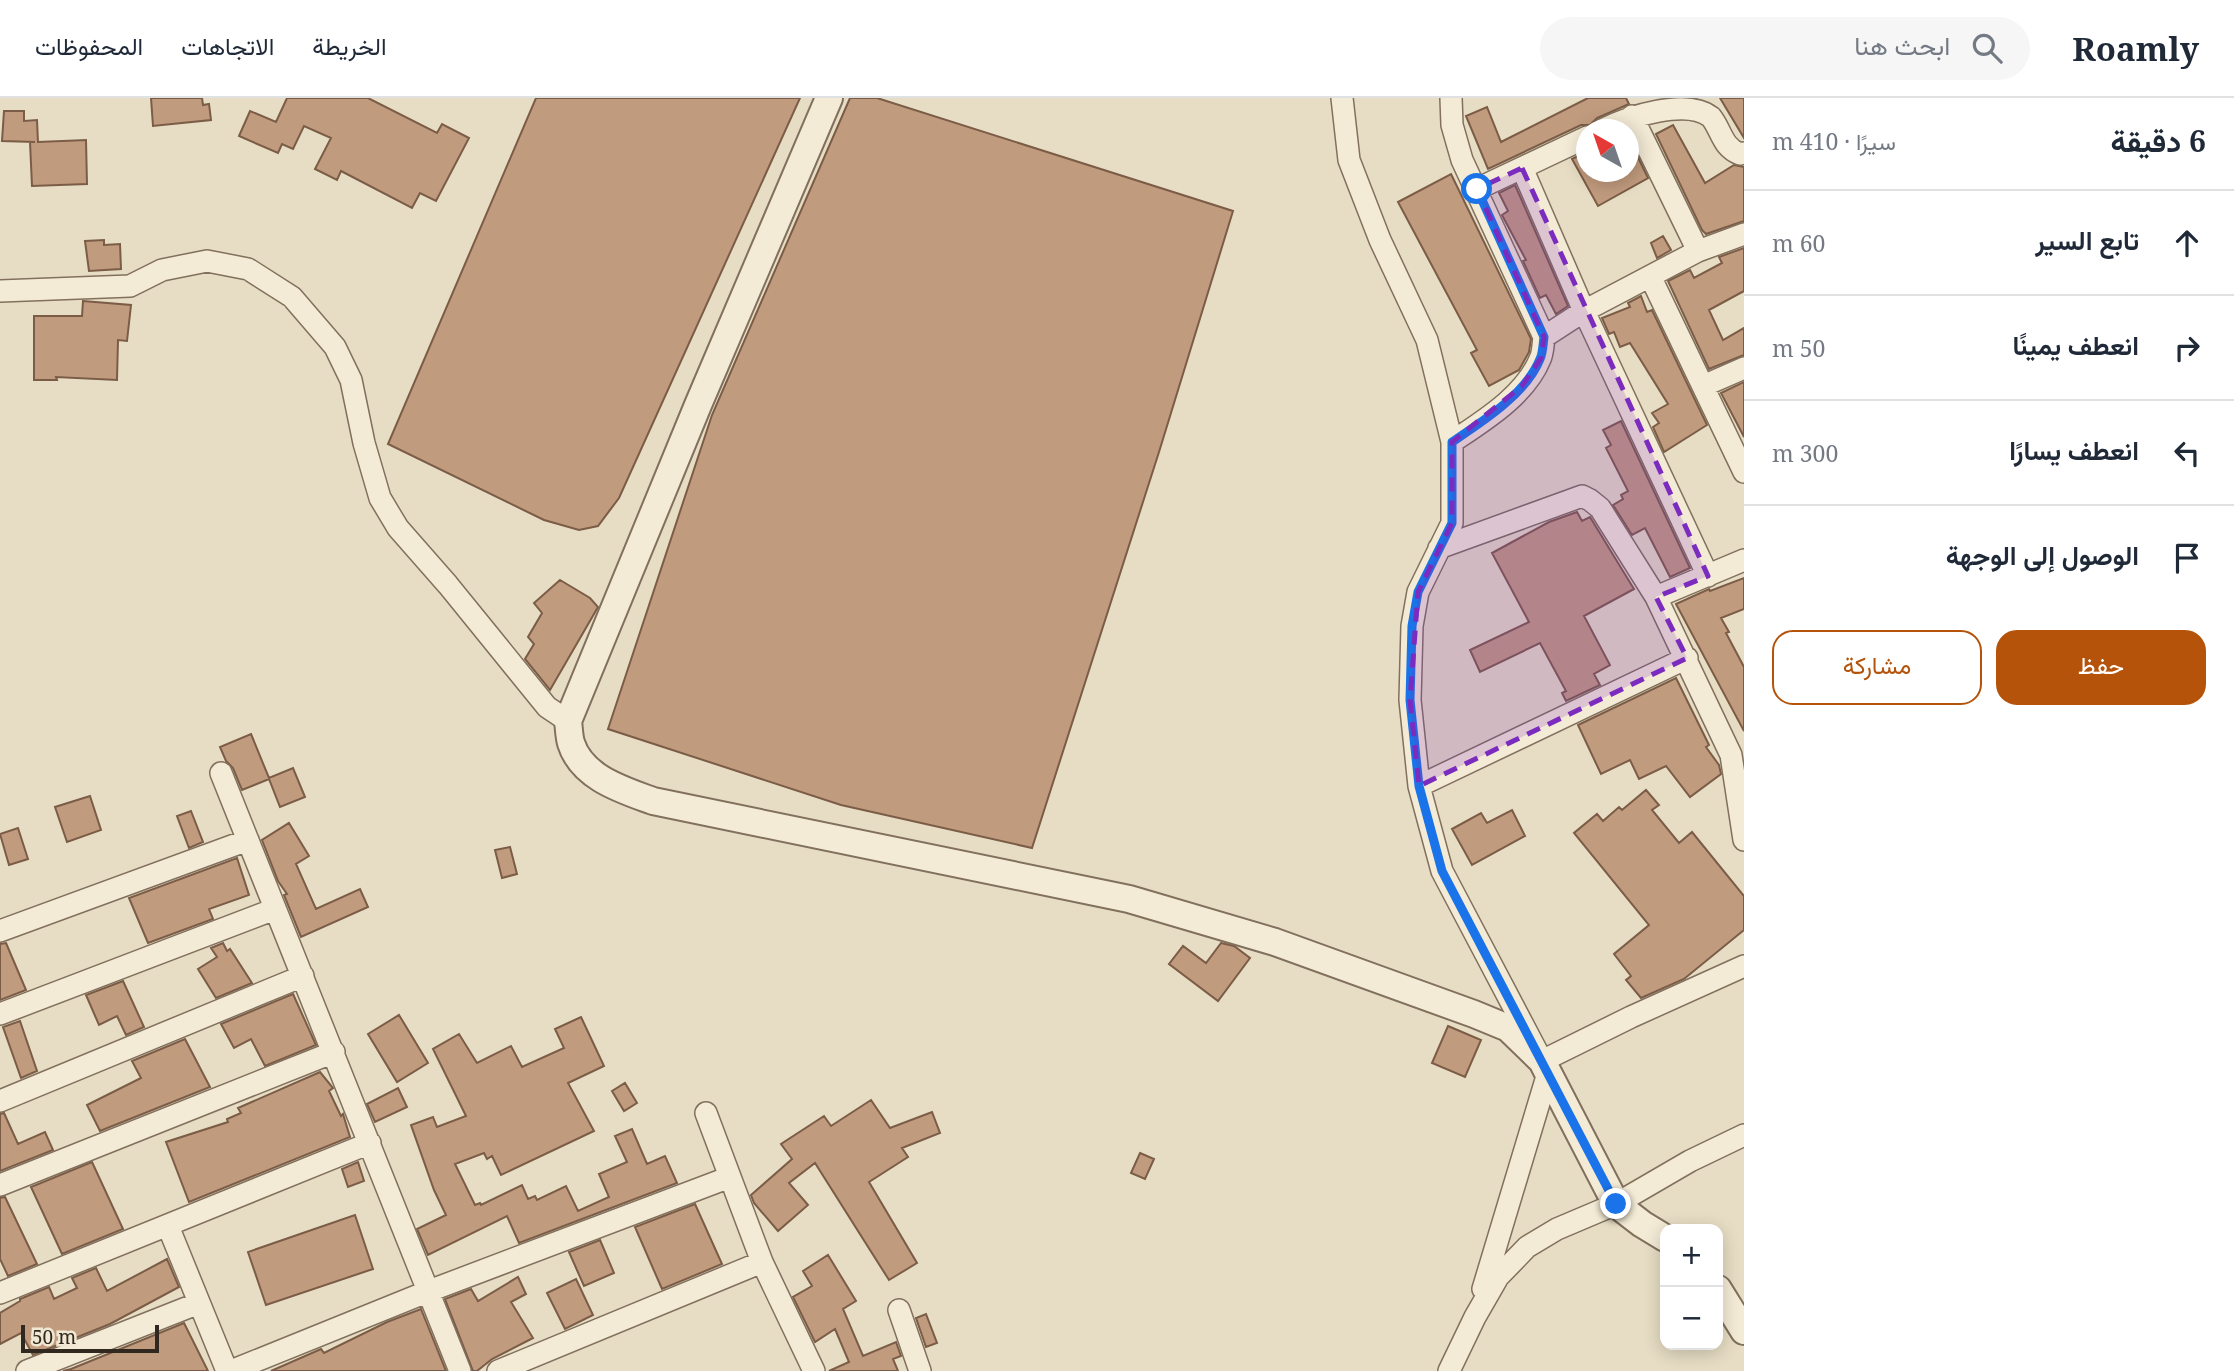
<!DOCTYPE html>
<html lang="ar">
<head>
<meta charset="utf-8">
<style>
  :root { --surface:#fff; --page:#f6f6f7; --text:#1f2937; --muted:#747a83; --line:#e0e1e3; --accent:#b45309 }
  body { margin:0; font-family:"Noto Serif",Vazirmatn,serif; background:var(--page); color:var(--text); direction:rtl }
  .controls { position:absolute; right:21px; bottom:21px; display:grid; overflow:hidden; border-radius:14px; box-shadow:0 4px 18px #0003 }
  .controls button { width:63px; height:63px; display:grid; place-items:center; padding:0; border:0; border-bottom:2px solid var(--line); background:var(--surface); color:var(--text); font:35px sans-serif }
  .compass { position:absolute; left:1576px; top:21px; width:63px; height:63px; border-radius:50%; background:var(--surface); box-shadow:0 4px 18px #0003; rotate:320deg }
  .scale { position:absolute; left:21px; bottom:18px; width:138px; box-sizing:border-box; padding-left:7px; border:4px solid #31281f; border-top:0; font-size:19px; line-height:24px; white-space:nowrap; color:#31281f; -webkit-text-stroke:5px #f0e8d2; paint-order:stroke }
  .stop { position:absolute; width:21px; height:21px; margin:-16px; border:5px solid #1a73e8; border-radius:50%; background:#fff }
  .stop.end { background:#1a73e8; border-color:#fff; box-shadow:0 2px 7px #0008 }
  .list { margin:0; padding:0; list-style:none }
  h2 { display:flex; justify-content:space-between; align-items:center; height:91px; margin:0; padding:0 28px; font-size:30px }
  h2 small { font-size:23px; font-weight:400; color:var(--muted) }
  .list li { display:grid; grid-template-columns:46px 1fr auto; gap:21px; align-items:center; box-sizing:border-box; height:105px; padding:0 28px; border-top:2px solid var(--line) }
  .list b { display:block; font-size:26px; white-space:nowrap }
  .list em { font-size:23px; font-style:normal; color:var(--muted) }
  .actions { display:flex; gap:14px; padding:21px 28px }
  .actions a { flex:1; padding:16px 0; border:2px solid var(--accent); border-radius:21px; text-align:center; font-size:24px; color:var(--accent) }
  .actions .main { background:var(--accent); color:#fff }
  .icon { flex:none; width:38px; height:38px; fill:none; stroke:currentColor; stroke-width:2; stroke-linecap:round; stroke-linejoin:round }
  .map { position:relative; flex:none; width:1744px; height:1273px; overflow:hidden; direction:ltr }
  header { display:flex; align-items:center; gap:42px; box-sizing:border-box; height:98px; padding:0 35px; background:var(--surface); border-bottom:2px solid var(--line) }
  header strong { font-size:33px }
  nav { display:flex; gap:38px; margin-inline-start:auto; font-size:24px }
  .search { width:490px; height:63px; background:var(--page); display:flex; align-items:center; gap:18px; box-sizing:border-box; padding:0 24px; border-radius:38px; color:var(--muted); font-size:26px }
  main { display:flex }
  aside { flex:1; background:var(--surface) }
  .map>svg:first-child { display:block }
</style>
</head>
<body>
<header>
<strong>Roamly</strong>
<div class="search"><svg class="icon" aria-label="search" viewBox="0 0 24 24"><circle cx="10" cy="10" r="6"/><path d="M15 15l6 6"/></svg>ابحث هنا</div>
<nav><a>الخريطة</a><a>الاتجاهات</a><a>المحفوظات</a></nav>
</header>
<main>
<aside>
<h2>6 دقيقة<small>سيرًا · 410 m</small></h2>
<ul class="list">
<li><svg class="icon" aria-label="ahead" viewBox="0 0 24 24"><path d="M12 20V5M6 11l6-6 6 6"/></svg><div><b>تابع السير</b></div><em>60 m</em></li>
<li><svg class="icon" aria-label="right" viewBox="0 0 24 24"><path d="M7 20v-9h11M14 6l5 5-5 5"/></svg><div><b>انعطف يمينًا</b></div><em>50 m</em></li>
<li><svg class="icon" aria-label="left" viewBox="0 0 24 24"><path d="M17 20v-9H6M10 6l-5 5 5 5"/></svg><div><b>انعطف يسارًا</b></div><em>300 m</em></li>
<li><svg class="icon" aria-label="arrive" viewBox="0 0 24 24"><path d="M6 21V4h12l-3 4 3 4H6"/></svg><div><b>الوصول إلى الوجهة</b></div></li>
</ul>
<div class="actions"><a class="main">حفظ</a><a>مشاركة</a></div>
</aside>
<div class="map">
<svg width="1744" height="1273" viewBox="0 0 1744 1273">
  <rect width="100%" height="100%" fill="#e7ddc4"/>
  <!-- building -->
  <path fill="#c19b7e" stroke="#7b5c46" stroke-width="2" d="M 151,0 L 202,0 L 203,7 L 209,6 L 211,22 L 153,28 Z
    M 287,0 L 368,0 L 437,35 L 442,26 L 469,40 L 436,103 L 420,95 L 412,110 L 341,73 L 337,82 L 315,71 L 331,40 L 304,28 L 293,51 L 282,46 L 278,55 L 239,38 L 250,13 L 276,24 Z
    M 536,0 L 800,0 L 619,400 L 598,428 L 579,432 L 544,422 L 388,346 Z
    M 850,0 L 877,0 L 1233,113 L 1159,354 L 1032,750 L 841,707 L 608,631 L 712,317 Z
    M 1588,0 L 1626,0 L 1629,6 L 1597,20 L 1590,27 L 1581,27 L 1488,71 L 1466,18 L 1487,9 L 1501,44 Z
    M 1720,0 L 1744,0 L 1744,40 Z
    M 4,13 L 24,13 L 24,23 L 37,22 L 38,44 L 86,42 L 87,86 L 32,88 L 30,44 L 35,44 L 2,43 Z
    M 1673,27 L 1705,85 L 1734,67 L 1744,69 L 1744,123 L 1706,136 L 1702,132 L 1656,36 Z
    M 1633,49 L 1648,80 L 1598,108 L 1572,61 L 1586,54 L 1586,74 L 1628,74 L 1628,52 Z
    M 1451,76 L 1531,241 L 1529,254 L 1519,272 L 1489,288 L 1471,255 L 1477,252 L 1398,104 Z
    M 1515,87 L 1568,208 L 1556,216 L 1546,197 L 1540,200 L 1523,163 L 1526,162 L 1502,117 L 1508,113 L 1499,95 Z
    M 1663,138 L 1671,152 L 1657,160 L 1651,145 Z
    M 104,142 L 104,147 L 120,146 L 121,171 L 89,173 L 85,143 Z
    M 1744,150 L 1744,193 L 1709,212 L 1723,242 L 1744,230 L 1744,257 L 1709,271 L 1668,183 L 1690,172 L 1694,180 L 1722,165 L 1719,159 Z
    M 1641,198 L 1647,214 L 1652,212 L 1707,327 L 1664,354 L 1653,329 L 1659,325 L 1652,315 L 1668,306 L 1630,245 L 1620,249 L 1614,234 L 1609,236 L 1602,220 L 1630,209 L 1628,205 Z
    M 83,203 L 131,207 L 127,243 L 118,242 L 117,282 L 56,279 L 57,282 L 34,282 L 34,218 L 82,218 Z
    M 1744,284 L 1744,339 L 1721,295 Z
    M 1621,323 L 1690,470 L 1670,479 L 1645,430 L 1632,437 L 1613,407 L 1623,401 L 1621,397 L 1628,393 L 1606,350 L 1611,347 L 1603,332 Z
    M 1577,414 L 1582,423 L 1590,419 L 1634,491 L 1584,518 L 1610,567 L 1594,576 L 1600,587 L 1566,603 L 1562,595 L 1566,593 L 1540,545 L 1480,574 L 1470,552 L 1529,524 L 1492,455 L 1549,424 Z
    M 1744,480 L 1744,511 L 1721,520 L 1729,534 L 1726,535 L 1744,569 L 1744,633 L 1676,506 L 1709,491 L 1710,493 Z
    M 560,482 L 590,500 L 598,509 L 550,592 L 525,561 L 534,546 L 528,539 L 542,515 L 534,505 Z
    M 1676,580 L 1709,647 L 1706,649 L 1719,667 L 1721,676 L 1690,699 L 1666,668 L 1639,681 L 1630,662 L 1601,676 L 1578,627 Z
    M 251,636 L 269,680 L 293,670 L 305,699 L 280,709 L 269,681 L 242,692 L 233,670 L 226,663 L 220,649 Z
    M 1646,692 L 1659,707 L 1652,712 L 1679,745 L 1692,734 L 1744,798 L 1744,832 L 1684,881 L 1641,900 L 1626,882 L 1631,878 L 1614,856 L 1649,827 L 1574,735 L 1597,716 L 1603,723 L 1619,709 L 1622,712 Z
    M 90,698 L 101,732 L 67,744 L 55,709 Z
    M 1512,712 L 1525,738 L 1472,767 L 1452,731 L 1481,715 L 1487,725 Z
    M 191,713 L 203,744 L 189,750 L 177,718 Z
    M 289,725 L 309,758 L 296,766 L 316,811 L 360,791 L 368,809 L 301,839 L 284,797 L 287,796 L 278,783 L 262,742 Z
    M 18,730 L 28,761 L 9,767 L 0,736 Z
    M 510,749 L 517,776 L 502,780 L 495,752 Z
    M 237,760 L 249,797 L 209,811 L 213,821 L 148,845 L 129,800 Z
    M 6,845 L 26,892 L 0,902 L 0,846 Z
    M 223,845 L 227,853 L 230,851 L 252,885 L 216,900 L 198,871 L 217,859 L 211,850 Z
    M 1221,845 L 1234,848 L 1250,860 L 1218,903 L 1169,866 L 1183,848 L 1206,865 Z
    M 123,883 L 144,929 L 126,937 L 117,918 L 99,927 L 86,897 Z
    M 293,896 L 316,947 L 265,968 L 251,941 L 234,950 L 221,926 Z
    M 399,917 L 428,965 L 397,984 L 368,936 Z
    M 581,919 L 604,968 L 568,985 L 594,1033 L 501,1077 L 492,1058 L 487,1061 L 484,1055 L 455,1066 L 475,1107 L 480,1105 L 481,1107 L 522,1087 L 528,1101 L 535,1098 L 537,1102 L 566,1088 L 578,1113 L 609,1099 L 599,1076 L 627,1064 L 615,1038 L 632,1031 L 647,1066 L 665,1058 L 677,1085 L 519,1145 L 507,1118 L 428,1157 L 417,1131 L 446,1117 L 434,1092 L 411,1027 L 433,1019 L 437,1029 L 466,1018 L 433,951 L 459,936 L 477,965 L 511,948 L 522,969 L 564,950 L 555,931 Z
    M 20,923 L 37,973 L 21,980 L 3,929 Z
    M 1448,928 L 1481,942 L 1465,979 L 1432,965 Z
    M 185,941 L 210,989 L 100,1033 L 87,1007 L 141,980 L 132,963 Z
    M 320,974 L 333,990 L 329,993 L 341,1018 L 343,1016 L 350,1039 L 189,1104 L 166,1044 L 228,1024 L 227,1021 L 241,1015 L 238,1010 Z
    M 625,985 L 637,1005 L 624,1013 L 612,993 Z
    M 398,990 L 407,1009 L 375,1024 L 367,1006 Z
    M 871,1002 L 890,1030 L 932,1014 L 940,1035 L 902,1050 L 908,1059 L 869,1084 L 917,1165 L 889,1182 L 815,1065 L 789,1085 L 808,1107 L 778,1133 L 754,1105 L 751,1097 L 792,1061 L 781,1046 L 824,1018 L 831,1028 Z
    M 4,1015 L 18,1046 L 45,1034 L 53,1052 L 0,1073 L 0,1016 Z
    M 1140,1055 L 1154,1061 L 1145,1081 L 1131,1075 Z
    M 92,1064 L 123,1131 L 62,1156 L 31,1089 Z
    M 358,1064 L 364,1083 L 348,1089 L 342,1071 Z
    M 5,1099 L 37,1166 L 8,1178 L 0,1161 L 0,1100 Z
    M 695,1106 L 722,1166 L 662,1191 L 635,1129 Z
    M 355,1117 L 373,1171 L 266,1207 L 248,1154 Z
    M 600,1142 L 614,1175 L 584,1188 L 569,1154 Z
    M 828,1157 L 856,1203 L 843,1211 L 863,1258 L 896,1244 L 901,1258 L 893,1261 L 898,1273 L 829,1273 L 849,1264 L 835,1231 L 815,1244 L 793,1199 L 812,1188 L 803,1173 Z
    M 167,1161 L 179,1189 L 110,1226 L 33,1257 L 21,1235 L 0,1246 L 0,1215 L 20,1203 L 20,1201 L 49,1189 L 54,1201 L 77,1190 L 72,1180 L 96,1170 L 107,1193 Z
    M 518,1179 L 526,1196 L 511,1204 L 533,1240 L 492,1261 L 477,1273 L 473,1273 L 445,1201 L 471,1191 L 478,1203 Z
    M 576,1181 L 593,1217 L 565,1231 L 547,1195 Z
    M 421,1211 L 446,1273 L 271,1273 L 321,1251 L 324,1255 L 387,1224 Z
    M 926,1216 L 937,1245 L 926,1249 L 916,1220 Z
    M 184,1225 L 208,1273 L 63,1273 L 71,1271 Z"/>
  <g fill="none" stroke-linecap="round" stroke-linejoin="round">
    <!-- minor casing -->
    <g stroke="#80705d" stroke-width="24">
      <path id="minor" d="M 1342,0 L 1349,62 L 1380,142 L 1427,242 L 1452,344 L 1452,425 L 1418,494 L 1412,528 L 1410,602 L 1419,688 L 1442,773 L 1542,963 L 1631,919 L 1744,868
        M 1451,0 L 1452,27 L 1462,62 L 1544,239
        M 1602,32 C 1630,18 1687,0 1711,19 C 1722,33 1722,49 1740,56 L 1744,55
        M 1522,70 L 1584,213 L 1708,478
        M 1477,91 L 1587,39
        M 1698,153 L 1744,136
        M 1651,180 L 1744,374
        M 0,193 L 130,188 L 162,172 L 207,163 L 248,171 L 292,199 L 335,249 L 351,282 L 364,345 L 380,400 L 398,430 L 448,487 L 547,609 L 568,623
        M 1703,288 L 1744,270
        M 1452,344 C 1483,323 1525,298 1540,261 C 1543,255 1543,246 1544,239 L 1584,213 L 1698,153 L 1632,18
        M 1439,450 L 1582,398 L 1590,402 L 1600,410 L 1656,499 L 1731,657 L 1744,742
        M 1656,499 L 1744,462
        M 221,675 L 460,1273
        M 1419,688 L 1687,560
        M 0,833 L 248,742
        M 0,916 L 275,811
        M 0,1003 L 303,878
        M 706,1015 L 762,1164 L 814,1273
        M 0,1087 L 334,954
        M 168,1128 L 227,1273
        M 1483,1191 L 1548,975
        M 0,1195 L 370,1045
        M 899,1212 L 920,1273
        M 27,1273 L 199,1205
        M 231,1273 L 429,1193 L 730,1079
        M 498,1273 L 762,1164
        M 1449,1273 L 1475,1219 L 1498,1179 L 1527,1149 L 1557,1131 L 1616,1106 L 1690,1063 L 1744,1037"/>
    </g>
    <!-- tertiary casing -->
    <g stroke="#80705d" stroke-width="30">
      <path id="tertiary" d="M 829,0 L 698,307 L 568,623 C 569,630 569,638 571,645 C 582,680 623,692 653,703 L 1129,801 L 1275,844 L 1474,916 L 1508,930 L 1542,963 L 1616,1106 L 1642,1126 L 1665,1140
        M 1718,1191 L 1744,1233"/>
    </g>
    <!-- minor -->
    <use href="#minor" stroke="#f4ebd6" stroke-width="21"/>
    <!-- tertiary -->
    <use href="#tertiary" stroke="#f4ebd6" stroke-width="26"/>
  </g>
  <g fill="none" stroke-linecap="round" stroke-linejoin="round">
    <!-- route -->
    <path stroke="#1a73e8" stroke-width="9" d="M 1477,91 L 1544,239 C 1543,246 1543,255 1540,261 C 1526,296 1482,324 1452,344 L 1452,425 L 1418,494 L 1412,528 L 1410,602 L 1419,688 L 1442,773 L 1616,1106"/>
  </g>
  <!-- marked area -->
  <path fill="#7b2cbf" fill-opacity="0.2" stroke="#7b2cbf" stroke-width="5" stroke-dasharray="14 9" stroke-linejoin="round" d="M 1522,70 L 1708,478 L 1656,499 L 1687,560 L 1419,688 L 1410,602 L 1418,494 L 1452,425 L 1452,344 L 1522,288 L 1541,260 L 1544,239 L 1477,91 Z"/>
</svg>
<div class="controls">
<button>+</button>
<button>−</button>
</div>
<svg class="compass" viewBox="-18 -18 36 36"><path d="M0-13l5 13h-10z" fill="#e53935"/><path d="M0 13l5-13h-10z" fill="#747a83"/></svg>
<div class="scale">50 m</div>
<div class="stop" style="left:1477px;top:91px"></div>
<div class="stop end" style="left:1616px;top:1106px"></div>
</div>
</main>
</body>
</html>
